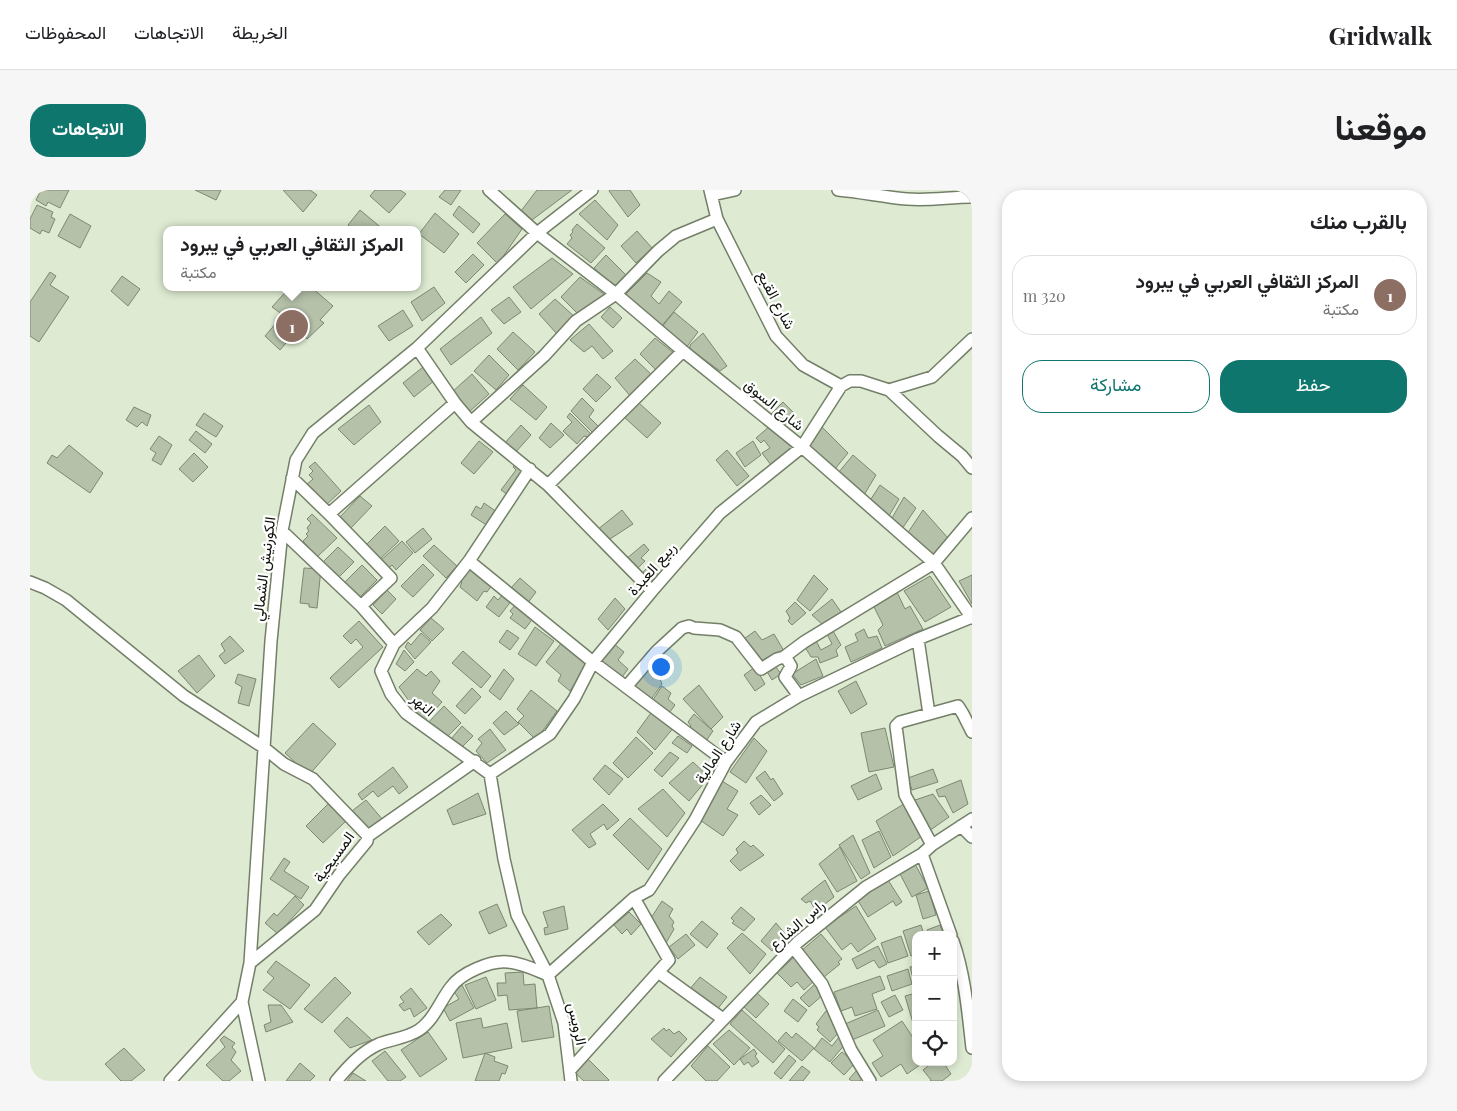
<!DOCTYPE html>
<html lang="ar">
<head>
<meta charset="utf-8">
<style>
  :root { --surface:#fff; --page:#f6f6f6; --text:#202124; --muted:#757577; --line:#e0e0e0; --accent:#0f766e }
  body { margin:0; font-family:"Playfair Display",Vazirmatn,serif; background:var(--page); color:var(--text); direction:rtl }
  .controls { position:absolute; right:15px; bottom:15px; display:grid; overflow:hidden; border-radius:10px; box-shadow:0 2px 8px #0003 }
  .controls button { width:45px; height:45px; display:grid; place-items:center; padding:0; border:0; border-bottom:1px solid var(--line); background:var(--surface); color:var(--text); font:25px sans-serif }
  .you { position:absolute; left:630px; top:476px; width:18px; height:18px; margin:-12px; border:4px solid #fff; border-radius:50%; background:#1a73e8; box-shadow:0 0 0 8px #1a73e833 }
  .badge { display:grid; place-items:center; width:32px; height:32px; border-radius:50%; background:var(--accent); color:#fff; font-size:16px; font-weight:700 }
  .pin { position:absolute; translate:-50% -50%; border:2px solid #fff; box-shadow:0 1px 5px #0006 }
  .popup { position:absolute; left:133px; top:36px; width:258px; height:65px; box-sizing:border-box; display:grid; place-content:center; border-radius:10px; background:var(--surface); filter:drop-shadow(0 1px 4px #0005); font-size:16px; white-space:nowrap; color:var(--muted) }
  .popup b { font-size:19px; color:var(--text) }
  .popup::after { content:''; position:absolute; left:50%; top:100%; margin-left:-10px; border:10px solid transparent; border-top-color:var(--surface) }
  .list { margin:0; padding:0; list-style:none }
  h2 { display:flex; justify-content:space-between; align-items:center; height:65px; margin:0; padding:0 20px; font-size:21px }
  h2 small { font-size:16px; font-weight:400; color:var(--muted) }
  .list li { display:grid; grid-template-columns:32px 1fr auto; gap:15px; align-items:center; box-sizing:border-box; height:80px; margin:0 10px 10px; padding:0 10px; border:1px solid var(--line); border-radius:20px }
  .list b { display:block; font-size:19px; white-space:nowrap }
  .list p { margin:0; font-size:16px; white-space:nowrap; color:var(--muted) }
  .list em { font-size:16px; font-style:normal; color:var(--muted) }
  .actions { display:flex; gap:10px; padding:15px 20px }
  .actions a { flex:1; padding:11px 0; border:1px solid var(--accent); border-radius:20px; text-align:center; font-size:18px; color:var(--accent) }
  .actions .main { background:var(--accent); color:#fff }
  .icon { flex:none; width:28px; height:28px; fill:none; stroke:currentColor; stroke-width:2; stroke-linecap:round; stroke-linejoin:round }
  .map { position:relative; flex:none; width:942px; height:891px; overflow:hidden; direction:ltr; border-radius:20px }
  header { display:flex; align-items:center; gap:30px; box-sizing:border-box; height:70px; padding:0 25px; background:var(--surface); border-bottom:1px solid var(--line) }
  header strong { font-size:24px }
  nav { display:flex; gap:28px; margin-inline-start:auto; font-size:18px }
  .intro { display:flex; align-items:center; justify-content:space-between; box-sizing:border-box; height:120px; padding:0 30px }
  h1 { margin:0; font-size:35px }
  .button { padding:12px 22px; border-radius:20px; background:var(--accent); color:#fff; font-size:18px; font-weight:700 }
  main { display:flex; gap:30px; padding:0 30px }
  aside { flex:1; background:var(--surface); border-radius:20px; box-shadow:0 2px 8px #0003 }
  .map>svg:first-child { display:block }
</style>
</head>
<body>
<header>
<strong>Gridwalk</strong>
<nav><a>الخريطة</a><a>الاتجاهات</a><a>المحفوظات</a></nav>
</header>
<div class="intro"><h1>موقعنا</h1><a class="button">الاتجاهات</a></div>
<main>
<aside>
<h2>بالقرب منك<small></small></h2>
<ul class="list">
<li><span class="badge" style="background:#8d6e63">1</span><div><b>المركز الثقافي العربي في يبرود</b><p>مكتبة</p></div><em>320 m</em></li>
</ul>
<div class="actions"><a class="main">حفظ</a><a>مشاركة</a></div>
</aside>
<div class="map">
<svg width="942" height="891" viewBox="0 0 942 891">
  <rect width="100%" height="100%" fill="#deebd2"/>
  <!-- building -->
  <path fill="#b5c1a9" stroke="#7d8872" d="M 11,0 L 39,0 L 30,18 L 18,12 L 16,16 L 6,10 Z
    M 165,0 L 191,0 L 186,10 Z
    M 253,0 L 280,0 L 287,5 L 273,22 Z
    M 345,0 L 370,0 L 376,4 L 359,23 L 340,6 Z
    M 415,0 L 431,0 L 421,15 L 409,7 Z
    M 507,0 L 542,0 L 502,30 L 491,21 Z
    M 580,0 L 600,0 L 610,15 L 598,27 L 579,1 Z
    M 565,10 L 588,35 L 577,50 L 549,24 Z
    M 7,15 L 23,22 L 21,27 L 25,29 L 19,43 L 12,40 L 10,44 L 0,38 L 0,29 Z
    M 429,16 L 450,34 L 443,43 L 423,25 Z
    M 330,20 L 354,40 L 325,40 L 318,35 Z
    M 405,23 L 429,44 L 414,63 L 389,44 Z
    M 40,24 L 61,36 L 50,58 L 28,46 Z
    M 475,24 L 492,39 L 468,74 L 447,53 Z
    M 547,34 L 575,58 L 561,73 L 537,54 L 542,48 L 540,45 L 543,42 L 542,40 Z
    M 607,41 L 622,58 L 606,73 L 591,56 Z
    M 443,64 L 454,75 L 436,93 L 425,82 Z
    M 576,65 L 598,87 L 586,98 L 564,78 Z
    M 522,68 L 543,84 L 501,119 L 483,97 Z
    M 20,82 L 26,86 L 20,95 L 39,107 L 9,152 L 0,146 L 0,112 Z
    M 617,83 L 631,92 L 621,106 L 629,114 L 639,101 L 652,112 L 629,139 L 593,107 Z
    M 92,86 L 110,99 L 98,116 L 81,101 Z
    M 550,87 L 575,105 L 550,126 L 531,107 Z
    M 260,97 L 281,97 L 303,116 L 290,130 L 294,133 L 277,149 L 267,140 L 250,160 L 235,146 L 253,125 L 242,117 Z
    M 404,97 L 415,113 L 392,131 L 381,112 Z
    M 479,107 L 491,122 L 474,134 L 461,120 Z
    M 525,109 L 546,128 L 527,144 L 509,124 Z
    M 580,117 L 592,128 L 583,138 L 571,127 Z
    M 373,120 L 383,136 L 359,151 L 348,136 Z
    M 644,122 L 668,142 L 656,158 L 631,138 Z
    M 451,127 L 462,143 L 421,175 L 410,159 Z
    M 559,134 L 583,161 L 573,169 L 562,156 L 554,162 L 540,150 Z
    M 483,142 L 505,162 L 488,180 L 467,159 Z
    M 673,143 L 697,176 L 690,181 L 660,159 L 660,155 Z
    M 625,148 L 645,164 L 627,181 L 610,164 Z
    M 459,165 L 479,185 L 466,200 L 444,181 Z
    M 605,169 L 623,186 L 601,207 L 585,188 Z
    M 393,177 L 405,190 L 384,207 L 373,193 Z
    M 442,184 L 459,204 L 439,222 L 422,202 Z
    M 567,184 L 581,197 L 566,212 L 553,199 Z
    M 493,195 L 517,217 L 506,230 L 480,209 Z
    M 552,208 L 564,220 L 559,227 L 569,237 L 563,243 L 541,221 Z
    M 753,212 L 766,225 L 752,237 L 740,225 Z
    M 609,213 L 631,233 L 617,248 L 594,227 Z
    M 339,215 L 351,232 L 324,255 L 308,239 Z
    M 104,217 L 121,225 L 117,236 L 112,232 L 107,237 L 96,230 Z
    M 174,223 L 193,236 L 186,247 L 166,235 Z
    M 540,223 L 561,244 L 558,247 L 554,246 L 547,254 L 533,241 L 542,232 L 537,227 Z
    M 521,233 L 534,245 L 520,258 L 509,248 Z
    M 491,235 L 501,245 L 484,264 L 473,255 Z
    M 740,236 L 764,259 L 741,275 L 732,263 L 740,258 L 734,250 L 731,253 L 726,248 Z
    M 792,237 L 818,263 L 805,279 L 779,255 Z
    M 166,241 L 182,254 L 175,263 L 159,250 Z
    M 129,246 L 142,255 L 131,275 L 122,270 L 126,263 L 120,259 Z
    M 449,251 L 463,262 L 444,284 L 431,273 Z
    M 723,251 L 731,265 L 715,277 L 706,263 Z
    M 39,255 L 73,283 L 60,303 L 17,273 L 22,265 L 27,268 Z
    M 697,260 L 719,286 L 707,296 L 686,270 Z
    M 164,263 L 178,277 L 163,292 L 149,279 Z
    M 823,265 L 846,285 L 834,305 L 808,283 Z
    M 285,272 L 311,301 L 295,316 L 276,295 L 283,289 L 279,285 L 283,281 L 279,277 Z
    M 487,272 L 498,280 L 478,305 L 471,300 L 486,280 L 483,277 Z
    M 850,295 L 869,309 L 859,326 L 841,309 Z
    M 330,306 L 342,316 L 320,339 L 309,328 Z
    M 874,307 L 886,318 L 872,339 L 862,328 Z
    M 454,313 L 467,322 L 458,336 L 441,325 L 446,316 L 451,319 Z
    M 592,320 L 603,334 L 577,351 L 567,340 Z
    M 893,320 L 918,348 L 902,367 L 877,344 Z
    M 282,324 L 307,348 L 287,367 L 273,351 L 278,346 L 276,344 L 279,341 L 277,338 L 281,333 L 277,329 Z
    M 355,336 L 369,351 L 349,370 L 335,356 Z
    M 393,338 L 402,349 L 385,363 L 376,352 Z
    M 372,351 L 383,363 L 366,380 L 362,375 L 357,380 L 349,372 Z
    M 614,354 L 619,360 L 611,368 L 615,371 L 606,380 L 596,369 Z
    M 404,355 L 427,376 L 416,388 L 393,366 Z
    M 308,357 L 324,372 L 308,388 L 292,373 Z
    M 393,374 L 404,385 L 383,407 L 371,396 Z
    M 440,374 L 462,395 L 457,402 L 454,401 L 447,411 L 430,397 L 432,392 L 429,389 Z
    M 332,375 L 347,390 L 328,409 L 313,394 Z
    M 620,375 L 630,386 L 622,393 L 611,384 Z
    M 274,378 L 291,379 L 287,418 L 279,417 L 279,414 L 270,413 Z
    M 784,385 L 798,399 L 780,421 L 767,410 Z
    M 942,385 L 942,414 L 929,391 Z
    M 900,386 L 921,417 L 895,432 L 874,401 Z
    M 490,388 L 506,402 L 497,414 L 480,399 Z
    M 357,400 L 366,409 L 352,424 L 343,415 Z
    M 866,400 L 875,419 L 880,416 L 893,439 L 855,456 L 848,440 L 853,435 L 843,415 Z
    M 474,403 L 482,410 L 469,427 L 456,417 L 464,406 L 468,410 Z
    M 585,408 L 595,419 L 578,440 L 568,429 Z
    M 802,409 L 811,422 L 793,435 L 782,425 Z
    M 765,412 L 776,423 L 762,435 L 758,431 L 760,428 L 756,421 Z
    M 487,413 L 504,427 L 495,439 L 480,428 L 483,424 L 480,421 Z
    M 401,428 L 414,439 L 402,451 L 390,440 Z
    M 329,431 L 353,457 L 309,498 L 300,488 L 333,457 L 326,449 L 321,454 L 313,446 Z
    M 505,437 L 524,451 L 506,476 L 488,464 Z
    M 834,439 L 838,448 L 847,446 L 852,458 L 821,472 L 815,457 L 828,451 L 825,444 Z
    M 477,440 L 489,448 L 480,460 L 469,452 Z
    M 725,441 L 732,450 L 744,444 L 754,461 L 732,473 L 711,451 Z
    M 803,441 L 811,455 L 806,460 L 808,466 L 790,473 L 788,467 L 781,467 L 775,457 L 786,451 L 791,460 L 802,454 L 797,444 Z
    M 391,443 L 401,452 L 385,469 L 375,457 L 378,452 L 381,455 Z
    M 200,446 L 214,461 L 195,474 L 189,466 L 195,461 L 191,454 Z
    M 533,451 L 559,471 L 540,501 L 528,491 L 531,485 L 516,472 Z
    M 583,453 L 594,462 L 588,470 L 598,479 L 590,490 L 568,473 Z
    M 374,460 L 384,472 L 375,481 L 366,474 Z
    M 433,461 L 461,486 L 451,498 L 422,473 Z
    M 169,465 L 185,486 L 167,503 L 148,481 Z
    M 786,469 L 793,486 L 771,495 L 762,484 Z
    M 743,473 L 751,484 L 742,490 L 736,480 Z
    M 620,475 L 626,479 L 632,494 L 620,511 L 602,498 Z
    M 725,477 L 735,494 L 725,501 L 714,485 Z
    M 387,479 L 396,486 L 401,481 L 410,491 L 402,503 L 412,512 L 394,532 L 369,497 Z
    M 474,479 L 484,489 L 470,510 L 459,501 Z
    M 208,484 L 226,489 L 219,516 L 208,513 L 212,497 L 205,493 Z
    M 826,491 L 837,514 L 821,524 L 808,501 Z
    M 669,495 L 693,527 L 681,539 L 653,509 Z
    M 632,496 L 641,503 L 638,509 L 645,515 L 637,526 L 621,513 Z
    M 442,498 L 451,507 L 435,524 L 426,516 Z
    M 501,500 L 527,521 L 506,550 L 488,532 L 494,526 L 487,519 Z
    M 414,516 L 431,533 L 415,549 L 397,534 Z
    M 623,520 L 645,536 L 625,560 L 607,542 Z
    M 476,521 L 489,534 L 474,545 L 463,533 Z
    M 664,524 L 683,541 L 676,551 L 658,539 L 661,536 L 658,532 Z
    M 283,533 L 306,554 L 279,585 L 255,563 Z
    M 432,536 L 443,546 L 430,559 L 421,549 Z
    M 855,538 L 864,577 L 839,582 L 831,543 Z
    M 460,539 L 476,560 L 457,573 L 446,561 L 452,553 L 448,549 Z
    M 648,546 L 662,556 L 657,563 L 642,553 Z
    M 606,547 L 623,563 L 598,588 L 583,573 Z
    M 724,548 L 737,561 L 716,593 L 700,582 Z
    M 640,562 L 649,568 L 632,587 L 624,580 Z
    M 663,572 L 679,587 L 659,611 L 639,593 Z
    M 575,575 L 593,589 L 579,605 L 563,589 Z
    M 363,577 L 378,597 L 369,604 L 363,596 L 348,607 L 343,601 L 332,610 L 328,604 Z
    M 903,579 L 908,592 L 882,600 L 878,588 Z
    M 735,581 L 741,590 L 743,588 L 753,604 L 744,611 L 726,588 Z
    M 846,584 L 852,599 L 828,610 L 821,596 Z
    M 931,590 L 938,614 L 923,623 L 915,606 L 909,607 L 906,600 Z
    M 692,591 L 708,601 L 697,619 L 708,625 L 693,646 L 670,630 Z
    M 633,599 L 655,623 L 637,647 L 608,619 Z
    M 448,603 L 456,624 L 423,635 L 417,620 Z
    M 903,604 L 919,627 L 899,641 L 882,611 Z
    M 731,605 L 741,615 L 729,625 L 720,613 Z
    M 336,610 L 353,630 L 339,642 L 322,621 Z
    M 877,612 L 895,644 L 863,666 L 846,631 Z
    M 298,614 L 316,631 L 293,653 L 276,636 Z
    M 573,614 L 589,630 L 577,640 L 574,634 L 560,644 L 566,654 L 559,658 L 542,640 Z
    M 600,628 L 632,659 L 618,680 L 583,645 Z
    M 849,641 L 861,667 L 844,678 L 832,650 Z
    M 823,645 L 840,683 L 831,689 L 809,655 Z
    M 714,651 L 721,657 L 723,655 L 734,665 L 710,681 L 700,671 L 708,663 L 706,659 Z
    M 810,657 L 827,691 L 807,702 L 789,674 Z
    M 254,668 L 260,672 L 254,681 L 279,697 L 271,709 L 240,689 Z
    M 885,674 L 898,698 L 882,707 L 869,682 Z
    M 795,690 L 804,707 L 786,721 L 780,711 L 776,713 L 771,709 Z
    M 858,690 L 872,712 L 866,716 L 863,711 L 838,727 L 827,709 Z
    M 899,701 L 906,725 L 893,729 L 886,705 Z
    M 265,706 L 274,715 L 248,744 L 235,733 L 244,723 L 247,726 Z
    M 632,711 L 643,719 L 639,726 L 644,732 L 642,736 L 644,739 L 636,753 L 630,750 L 633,746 L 619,731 Z
    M 467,714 L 477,736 L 459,744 L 449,722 Z
    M 534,716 L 538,739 L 515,745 L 514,738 L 518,737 L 513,722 Z
    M 826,716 L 846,749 L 828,762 L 821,753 L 812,760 L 795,737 Z
    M 711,717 L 725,729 L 714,741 L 702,733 L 704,731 L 701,728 Z
    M 599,722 L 611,734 L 601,745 L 597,739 L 592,744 L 584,735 Z
    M 411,724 L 422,735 L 399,755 L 387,742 Z
    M 672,731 L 688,744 L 677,758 L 660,744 Z
    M 746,733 L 756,745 L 742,761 L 731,751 Z
    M 891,735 L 894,745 L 886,745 L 886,764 L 881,766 L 873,741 Z
    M 910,735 L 914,745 L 899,745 L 897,740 Z
    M 712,743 L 736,764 L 720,784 L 697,758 Z
    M 656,744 L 665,755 L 648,769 L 639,757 Z
    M 791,744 L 812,769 L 808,772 L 810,774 L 794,787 L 771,761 Z
    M 871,746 L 878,766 L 858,773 L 851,753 Z
    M 848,756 L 857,774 L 849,778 L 844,770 L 827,779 L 822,769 Z
    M 764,767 L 785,790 L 774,800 L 767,792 L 761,797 L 747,783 Z
    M 246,771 L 280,795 L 260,819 L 233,800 L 244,788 L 237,782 Z
    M 886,776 L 886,796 L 885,796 L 880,777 Z
    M 878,779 L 882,794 L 862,801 L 857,786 Z
    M 493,782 L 494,795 L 505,794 L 507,818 L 479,820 L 477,805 L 468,806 L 467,793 L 476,793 L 475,783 Z
    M 850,786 L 855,799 L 842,804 L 847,819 L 825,826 L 822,817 L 811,821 L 804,802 Z
    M 305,787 L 321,803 L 292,833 L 274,819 Z
    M 456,787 L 466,810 L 446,819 L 435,795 Z
    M 670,787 L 697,807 L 686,821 L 659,800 Z
    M 785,794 L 794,804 L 779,817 L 770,808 Z
    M 432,795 L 444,818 L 420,831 L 413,818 L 429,809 L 423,800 Z
    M 381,798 L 397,818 L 384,827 L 380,818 L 374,821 L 369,815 L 374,812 L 370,807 Z
    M 727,803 L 739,814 L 726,828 L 714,817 Z
    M 886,803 L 886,832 L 883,833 L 875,806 Z
    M 865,805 L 873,820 L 859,827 L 851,812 Z
    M 763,809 L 777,820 L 768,832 L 754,821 Z
    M 238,815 L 251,815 L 263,832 L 236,842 L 234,835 L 241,832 Z
    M 519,816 L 524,847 L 492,852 L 487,821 Z
    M 712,820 L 755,859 L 743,873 L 700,834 Z
    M 848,820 L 855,836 L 822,850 L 815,834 Z
    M 796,821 L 807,831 L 803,835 L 810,841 L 800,852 L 787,840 L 789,837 L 786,834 Z
    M 317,827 L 342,850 L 320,858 L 304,841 Z
    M 451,828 L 453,838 L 477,833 L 482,858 L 433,868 L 426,833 Z
    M 872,831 L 886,852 L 886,872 L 894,872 L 877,884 L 871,874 L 851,887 L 842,873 L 853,866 L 843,850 Z
    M 634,838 L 636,841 L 639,839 L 644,844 L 649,841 L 657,849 L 641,867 L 621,849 Z
    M 699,840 L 720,858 L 704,875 L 683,854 Z
    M 398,842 L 417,869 L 390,887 L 371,860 Z
    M 756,842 L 762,848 L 766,843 L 784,858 L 772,871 L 748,851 Z
    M 194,846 L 205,853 L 202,857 L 206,862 L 201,870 L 211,881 L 199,891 L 193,891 L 176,875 L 195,857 L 190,850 Z
    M 809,847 L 816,853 L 800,872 L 784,859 L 792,848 L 802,856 Z
    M 678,856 L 700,877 L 687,891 L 676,891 L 661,876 Z
    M 94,858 L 115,880 L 101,891 L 91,891 L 75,874 Z
    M 724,859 L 727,864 L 725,866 L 729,872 L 722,877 L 718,872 L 714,875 L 710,869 Z
    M 355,861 L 376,887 L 370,891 L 358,891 L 342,871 Z
    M 812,862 L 825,873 L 814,885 L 801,873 Z
    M 455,863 L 465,867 L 464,871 L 478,876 L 475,884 L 472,883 L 469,891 L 445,891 Z
    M 759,865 L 766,871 L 751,889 L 744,883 Z
    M 556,867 L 579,890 L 578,891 L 554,891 L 543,881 Z
    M 903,872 L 913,872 L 921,884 L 912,891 L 900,891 L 901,890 L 893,880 Z
    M 270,873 L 285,886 L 280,891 L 256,891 Z
    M 772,876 L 780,882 L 773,891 L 759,891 Z
    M 827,880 L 834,886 L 830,891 L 822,891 L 819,889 Z
    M 323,883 L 336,891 L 317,891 Z"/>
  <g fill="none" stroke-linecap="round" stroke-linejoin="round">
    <!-- minor casing -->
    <g stroke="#747f68" stroke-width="14">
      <path id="minor" d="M 459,0 L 507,43 L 586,104 L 653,161 L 772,257 L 904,373 L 942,428
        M 680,0 L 687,29 L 746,146 L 773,175 L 811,196 L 820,191 L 831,191 L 859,200 L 908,246 L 932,266 L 942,278
        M 808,0 C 831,2 854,7 877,9 C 899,11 920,7 942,7
        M 682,5 L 705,0
        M 387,158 L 425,213 L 441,232 L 518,295 L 622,401
        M 859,200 L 902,187 L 942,149
        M 441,232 L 514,166 L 546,131 L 586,104 L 628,61 L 646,46 L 687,29
        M 500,279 L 439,371 L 402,418 L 364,454 L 351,481 L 361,504 L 376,523 L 460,584 L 474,669 L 487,725 L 518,785 L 534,833 L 541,891
        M 262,288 L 299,324 L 361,388 L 331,416
        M 518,295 L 653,161
        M 299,324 L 425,213
        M 252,341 L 331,416 L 364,454
        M 439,371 L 563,472 L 696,572
        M 0,392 L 15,398 L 36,410 L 154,506 L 233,557 L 254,574 L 283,589 L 338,646
        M 888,449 L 899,524
        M 755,466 L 761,476 L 755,487 L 769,506
        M 596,497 L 626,462 L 652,438 L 659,436 L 664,438 L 690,440 L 706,447 L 731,479 L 747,469 L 754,467 L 774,452 L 904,373 L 942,328
        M 460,584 L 520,544 L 544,509 L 563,472 L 622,401 L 690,323 L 772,257 L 811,196
        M 931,636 L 942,647
        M 902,655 L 875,605 L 866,536 L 870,532 L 928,516 L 933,524 L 942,542
        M 892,664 L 921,745
        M 923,751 C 935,785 938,823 942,858
        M 763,757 L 792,794 L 821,860 L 840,891
        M 220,773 L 285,720 L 309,685 L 337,651 L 338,646 L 445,571
        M 628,782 L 693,829
        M 518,785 L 604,708 L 619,700 L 665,630 L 696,572 L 726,532 L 769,506 L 888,449 L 942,427
        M 540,880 L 639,770 L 604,708
        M 140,891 L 212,812
        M 229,891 L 212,812 L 220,773 L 241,451 L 252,341 L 266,270 L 283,243 L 387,158 L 507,43 L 562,0
        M 306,891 C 318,877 331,862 349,854 C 362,849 377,848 389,840 C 404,830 410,811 421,797 C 431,783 461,770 478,772 C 492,773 506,780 518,785
        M 634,891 L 768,752 L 836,697 L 892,664 L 902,655 L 942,629"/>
    </g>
    <!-- minor -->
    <use href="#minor" stroke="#fff" stroke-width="11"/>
  </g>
  <g text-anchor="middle" stroke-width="4.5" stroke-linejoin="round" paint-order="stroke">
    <!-- street labels -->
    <g font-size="15" fill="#0f130b" stroke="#fff">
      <text transform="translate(746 110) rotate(62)" y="5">شارع القبع</text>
      <text transform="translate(744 215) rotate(39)" y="5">شارع السوق</text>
      <text transform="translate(234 379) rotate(-83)" y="5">الكورنيش الشمالي</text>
      <text transform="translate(622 379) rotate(-49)" y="5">ربيع العبدة</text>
      <text transform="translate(393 515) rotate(42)" y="5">النهر</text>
      <text transform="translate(688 562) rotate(-57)" y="5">شارع المالية</text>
      <text transform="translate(304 667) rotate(-54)" y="5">المسيحية</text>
      <text transform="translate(767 735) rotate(-41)" y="5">راس الشارع</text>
      <text transform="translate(547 834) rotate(78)" y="5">الرويس</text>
    </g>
  </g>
</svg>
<div class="controls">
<button>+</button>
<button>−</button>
<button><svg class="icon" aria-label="locate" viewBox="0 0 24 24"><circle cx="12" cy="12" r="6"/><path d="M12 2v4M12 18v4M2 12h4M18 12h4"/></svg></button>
</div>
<div class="you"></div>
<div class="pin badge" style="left:262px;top:136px;background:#8d6e63">1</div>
<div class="popup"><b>المركز الثقافي العربي في يبرود</b>مكتبة</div>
</div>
</main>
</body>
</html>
